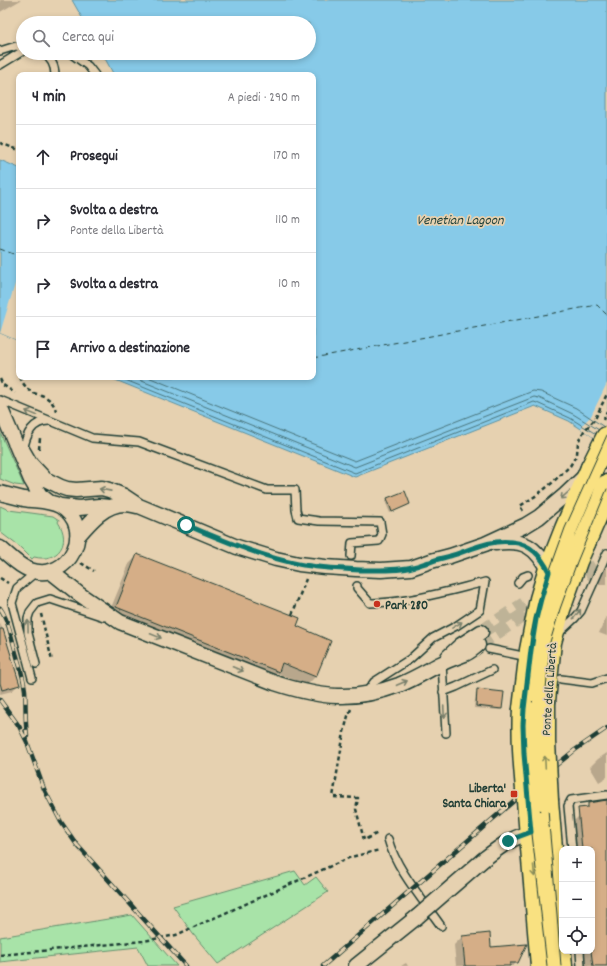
<!DOCTYPE html>
<html lang="it">
<head>
<meta charset="utf-8">
<style>
  :root { --surface:#fff; --page:#f2f2f3; --text:#2b2b33; --muted:#7c7c81; --line:#e1e1e2 }
  body { margin:0; font-family:Dekko,sans-serif; background:var(--page); color:var(--text) }
  .controls { position:absolute; right:12px; bottom:12px; display:grid; overflow:hidden; border-radius:8px; box-shadow:0 2px 6px #0003 }
  .controls button { width:36px; height:36px; display:grid; place-items:center; padding:0; border:0; border-bottom:1px solid var(--line); background:var(--surface); color:var(--text); font:20px sans-serif }
  .stop { position:absolute; width:12px; height:12px; margin:-9px; border:3px solid #0f766e; border-radius:50%; background:#fff }
  .stop.end { background:#0f766e; border-color:#fff; box-shadow:0 1px 4px #0008 }
  .list { margin:0; padding:0; list-style:none }
  h2 { display:flex; justify-content:space-between; align-items:center; height:52px; margin:0; padding:0 16px; font-size:17px }
  h2 small { font-size:13px; font-weight:400; color:var(--muted) }
  .list li { display:grid; grid-template-columns:26px 1fr auto; gap:12px; align-items:center; box-sizing:border-box; height:64px; padding:0 16px; border-top:1px solid var(--line) }
  .list b { display:block; font-size:15px; white-space:nowrap }
  .list p { margin:0; font-size:13px; white-space:nowrap; color:var(--muted) }
  .list em { font-size:13px; font-style:normal; color:var(--muted) }
  .icon { flex:none; width:22px; height:22px; fill:none; stroke:currentColor; stroke-width:2; stroke-linecap:round; stroke-linejoin:round }
  .map { position:relative; flex:none; width:607px; height:966px; overflow:hidden }
  .search { position:absolute; background:var(--surface); box-shadow:0 2px 6px #0003; left:16px; top:16px; width:300px; height:44px; display:flex; align-items:center; gap:10px; box-sizing:border-box; padding:0 14px; border-radius:22px; color:var(--muted); font-size:15px }
  .panel { position:absolute; background:var(--surface); box-shadow:0 2px 6px #0003; left:16px; top:72px; width:300px; height:308px; border-radius:8px }
  .map>svg:first-child { display:block }
</style>
</head>
<body>
<div class="map">
<svg width="607" height="966" viewBox="0 0 607 966">
  <rect width="100%" height="100%" fill="#e6d1b0"/>
  <filter id="ink" filterUnits="userSpaceOnUse"><feTurbulence type="fractalNoise" baseFrequency=".025" numOctaves="2"/><feDisplacementMap in="SourceGraphic" scale="8" xChannelSelector="R" yChannelSelector="G"/><feConvolveMatrix kernelMatrix="1 2 1 2 8 2 1 2 1" color-interpolation-filters="sRGB"/></filter>
  <g filter="url(#ink)">
    <!-- green -->
    <path fill="#a8e3a8" stroke="#64906e" d="M 0,432 L 24,486 L 15,485 L 0,479 Z
      M 0,506 L 9,510 L 53,516 L 59,520 L 58,522 C 72,543 58,563 34,557 L 32,559 L 21,548 L 0,532 Z
      M 295,871 L 305,885 L 316,877 L 328,892 L 218,964 L 193,934 L 173,906 Z
      M 132,915 L 177,966 L 148,966 L 138,947 L 0,962 L 0,937 Z"/>
    <!-- water -->
    <path fill="#87cae8" stroke="#5d92a0" d="M 72,0 L 607,0 L 607,446 L 569,421 L 535,406 L 355,477 L 108,377 L 313,377 L 313,75 L 114,75 L 102,53 L 309,53 L 309,23 L 85,23 Z
      M 0,160 L 19,168 L 19,341 L 0,333 Z"/>
    <!-- pier -->
    <path fill="#e6d1b0" d="M 19,271 L 19,341 L 0,333 Z
      M 607,383 L 607,446 L 581,429 L 584,423 L 591,416 Z"/>
    <!-- shadow -->
    <path fill="#0003" d="M 0,0 L 21,0 L 0,12 Z
      M 404,492 L 409,504 L 407,506 L 390,513 L 385,501 L 387,499 Z
      M 138,555 L 296,627 L 316,676 L 307,685 L 277,673 L 269,680 L 108,615 L 129,564 Z
      M 607,565 L 607,584 L 598,584 L 606,566 Z
      M 607,616 L 607,636 L 599,633 Z
      M 0,622 L 19,684 L 12,691 L 0,694 Z
      M 478,690 L 501,709 L 500,710 L 474,708 L 476,692 Z
      M 607,753 L 607,778 L 607,777 L 599,782 L 590,767 L 598,759 Z
      M 607,815 L 607,966 L 584,966 L 583,951 L 592,951 L 592,849 L 573,849 L 571,824 L 579,816 Z
      M 489,934 L 490,948 L 517,962 L 513,966 L 456,966 L 454,945 L 462,937 Z
      M 406,963 L 408,966 L 401,966 Z"/>
    <g fill="none" stroke-linecap="round" stroke-linejoin="round">
      <!-- shore -->
      <path stroke="#49757c" stroke-width="1" d="M 118,377 L 355,473 L 534,402 L 537,403 L 570,418 L 596,434
        M 132,377 L 355,467 L 534,397 L 539,398 L 573,414 L 599,430
        M 148,377 L 355,461 L 533,391 L 541,392 L 576,408 L 604,427"/>
      <!-- ferry -->
      <path stroke="#24443d" stroke-width="1" stroke-dasharray="5 4" stroke-linecap="butt" d="M 0,249 L 19,256
        M 313,358 L 597,305 L 607,315"/>
    </g>
    <!-- building -->
    <path fill="#d5ae87" stroke="#1f3d34" d="M 405,491 L 410,504 L 392,512 L 387,498 Z
      M 137,554 L 300,618 L 297,626 L 331,641 L 316,677 L 282,663 L 279,672 L 116,607 Z
      M 0,629 L 3,629 L 20,685 L 2,690 L 0,683 Z
      M 477,689 L 504,692 L 502,709 L 476,706 Z
      M 607,800 L 607,966 L 593,966 L 591,951 L 592,951 L 592,849 L 582,849 L 578,808 L 588,807 L 588,803 Z
      M 490,933 L 491,947 L 527,944 L 518,963 L 510,963 L 510,966 L 465,966 L 462,936 Z"/>
    <g fill="none" stroke-linecap="round" stroke-linejoin="round">
      <!-- minor-tunnel -->
      <path stroke="#beb397" stroke-width="14" stroke-dasharray="14 7" stroke-linecap="butt" d="M 567,586 L 607,559
        M 481,632 L 524,604
        M 478,645 L 543,602"/>
      <!-- service casing -->
      <g stroke="#1f3d34" stroke-width="10">
        <path id="service" d="M 0,51 L 16,46 L 23,48
          M 42,53 C 51,58 55,65 55,75
          M 70,53 L 88,66 L 95,75
          M 0,65 L 23,51
          M 0,400 L 51,421 C 32,420 26,435 23,451
          M 51,421 L 92,438 L 139,442 L 267,490 L 295,490 L 296,510 L 298,518 L 319,521 L 380,522 L 382,534 L 379,541 L 352,543 L 351,556
          M 518,583 L 523,577 L 528,575
          M 357,586 L 357,588 L 370,603 C 409,603 448,591 485,582 L 480,610 L 456,626 L 433,638 L 410,659 L 374,682 L 366,693
          M 559,633 L 575,618 L 581,611 L 607,553
          M 489,649 L 518,655 L 528,658
          M 442,663 L 446,733
          M 36,664 L 28,633 L 28,618 L 30,612 L 37,603 L 50,599 L 104,617
          M 32,678 L 12,603 L 17,588 L 36,572
          M 561,679 L 592,683 L 607,678
          M 443,692 L 456,687 L 492,670
          M 388,839 C 396,869 423,900 441,926
          M 572,849 L 568,806 L 571,800 L 607,795
          M 580,951 L 581,966"/>
      </g>
      <!-- minor casing -->
      <g stroke="#1f3d34" stroke-width="17">
        <path id="minor" d="M 0,407 L 31,480 L 40,495 L 48,501
          M 15,443 L 23,451 L 30,463 L 45,479 L 61,487 L 67,489 L 76,490 L 102,488 L 109,490 L 124,496 L 139,506 L 237,547 L 276,559 L 299,564 L 325,567 L 356,569 L 381,570 L 411,568 L 431,561 L 450,556 L 485,544 L 526,525 L 539,517 L 565,495 L 584,477
          M 0,493 C 8,495 16,497 24,499 C 36,501 49,500 60,506 C 97,527 69,584 30,570 C 18,566 9,555 0,548
          M 61,506 L 79,508 L 99,506 L 109,507
          M 77,537 C 89,523 104,504 125,504 C 129,504 133,505 137,506
          M 495,543 C 524,539 536,546 549,572
          M 50,571 L 79,594 L 120,622 L 275,683 C 321,698 353,702 399,685 C 414,679 427,671 440,664 C 448,660 457,657 465,654 C 470,652 474,648 478,645
          M 448,657 L 461,645 L 481,632
          M 484,859 C 502,845 515,835 538,831
          M 356,966 L 417,917"/>
      </g>
      <!-- primary casing -->
      <g stroke="#1f3d34" stroke-width="25">
        <path id="primary" d="M 544,701 L 550,642 L 559,609 L 576,561 L 584,543
          M 524,709 L 531,650 L 541,599 L 549,572 L 566,529 L 592,468
          M 547,801 L 561,966
          M 529,812 L 542,966"/>
      </g>
      <!-- trunk casing -->
      <g stroke="#1f3d34" stroke-width="25">
        <path id="trunk" d="M 592,468 L 607,438
          M 584,543 L 602,502 L 607,486"/>
      </g>
      <!-- path -->
      <path stroke="#1f3d34" stroke-width="2.5" stroke-dasharray="4 3" stroke-linecap="butt" d="M 0,143 L 19,150
        M 19,344 C 16,355 16,364 19,374
        M 20,377 C 22,383 27,389 32,392 C 35,394 38,394 41,395 C 49,398 54,403 56,411
        M 0,379 L 3,385 L 15,393
        M 603,420 L 607,411
        M 39,449 L 40,438
        M 523,511 L 520,506 L 537,495 L 552,483 L 570,466 L 577,454 L 578,442 L 584,431 L 595,419 L 607,394
        M 81,563 L 94,571
        M 0,578 L 8,583
        M 41,614 L 52,661
        M 292,615 L 306,579
        M 351,709 L 348,716 L 344,732 L 333,797 L 358,798 L 356,809 L 364,840 L 378,833
        M 0,955 L 143,941 L 176,935 L 351,857 L 380,850"/>
      <!-- service -->
      <use href="#service" stroke="#e6d1b0" stroke-width="7"/>
      <!-- minor -->
      <use href="#minor" stroke="#e6d1b0" stroke-width="14"/>
      <!-- primary -->
      <use href="#primary" stroke="#f9e181" stroke-width="22"/>
      <!-- trunk -->
      <use href="#trunk" stroke="#f9e181" stroke-width="22"/>
      <!-- tram -->
      <path stroke="#1f3d34" stroke-width="1" d="M 547,966 L 532,834 L 526,797 L 521,748 L 522,708 L 530,659 L 531,635 L 539,600 L 565,528 L 607,435
        M 561,966 L 557,914 L 549,824 L 544,742 L 545,701 L 550,642 L 560,609 L 577,562 L 607,489"/>
      <!-- rail casing -->
      <g stroke="#1f3d34" stroke-width="4.5">
        <path id="rail" d="M 0,608 C 7,617 10,631 13,642 C 17,658 23,673 25,690 C 26,705 25,721 27,736
          M 0,700 L 19,726 L 27,742 L 44,789 L 61,822 L 77,845 L 186,966
          M 323,966 L 539,779 L 575,750 L 607,728"/>
      </g>
      <!-- rail -->
      <use href="#rail" stroke="#e6d1b0" stroke-width="3" stroke-dasharray="9" stroke-linecap="butt"/>
      <!-- minor-bridge casing -->
      <g stroke="#1f3d34" stroke-width="17" stroke-linecap="butt">
        <path id="minor-bridge" d="M 417,917 L 484,859"/>
      </g>
      <!-- primary-bridge casing -->
      <g stroke="#1f3d34" stroke-width="25" stroke-linecap="butt">
        <path id="primary-bridge" d="M 544,701 L 544,742 L 547,801
          M 524,709 C 522,743 526,777 529,812"/>
      </g>
      <!-- minor-bridge -->
      <use href="#minor-bridge" stroke="#e6d1b0" stroke-width="14"/>
      <!-- primary-bridge -->
      <use href="#primary-bridge" stroke="#f9e181" stroke-width="22"/>
    </g>
    <!-- one-way arrows -->
    <defs><path id="oneway-shaft" d="M-6 0H5M1.5-3L5.5 0L1.5 3" fill="none" stroke-width="1.6" stroke-linecap="round" stroke-linejoin="round"/></defs>
    <g stroke="#79806c">
      <use href="#oneway-shaft" transform="translate(31 413) rotate(-158)"/>
      <use href="#oneway-shaft" transform="translate(105 490) rotate(-169)"/>
      <use href="#oneway-shaft" transform="translate(565 495) rotate(138)"/>
      <use href="#oneway-shaft" transform="translate(577 614) rotate(-52)"/>
      <use href="#oneway-shaft" transform="translate(457 625) rotate(-31)"/>
      <use href="#oneway-shaft" transform="translate(28 626) rotate(-91)"/>
      <use href="#oneway-shaft" transform="translate(156 636) rotate(22)"/>
      <use href="#oneway-shaft" transform="translate(238 669) rotate(22)"/>
      <use href="#oneway-shaft" transform="translate(402 683) rotate(-23)"/>
      <use href="#oneway-shaft" transform="translate(444 712) rotate(87)"/>
    </g>
    <g stroke="#8c8f5a">
      <use href="#oneway-shaft" transform="translate(545 762) rotate(-93)"/>
      <use href="#oneway-shaft" transform="translate(534 871) rotate(85)"/>
    </g>
  </g>
  <g fill="none" stroke-linecap="round" stroke-linejoin="round" filter="url(#ink)">
    <!-- route -->
    <path stroke="#0f766e" stroke-width="5" d="M 186,525 C 223,540 259,556 298,564 C 318,568 340,569 361,570 C 376,570 398,571 412,567 C 418,566 424,563 430,562 C 436,559 444,558 450,556 C 470,550 490,539 512,542 C 531,544 541,556 549,572 L 541,599 L 536,619 L 531,650 L 524,709 L 523,725 L 524,754 L 531,832 L 515,838 L 508,841"/>
  </g>
  <!-- markers -->
  <g fill="#c8321e" stroke="#e6d1b0" stroke-width="1.5">
    <circle cx="377" cy="604" r="4"/>
    <rect x="510" y="790" width="8" height="8" rx="2"/>
  </g>
  <g text-anchor="middle" stroke-width="3.5" stroke-linejoin="round" paint-order="stroke">
    <!-- poi labels -->
    <g font-size="13" font-weight="bold" fill="#1f3d34" stroke="#e6d1b0" text-anchor="start">
      <text x="385" y="609">Park 280</text>
      <text x="506" y="792" text-anchor="end">Liberta'<tspan x="506" dy="15">Santa Chiara</tspan></text>
    </g>
    <!-- street labels -->
    <g font-size="13" fill="#1f3d34" stroke="#e6d1b0">
      <text transform="translate(548 689) rotate(-86)" y="5">Ponte della Libertà</text>
    </g>
    <!-- water labels -->
    <g font-size="14" font-style="italic" fill="#24443d" stroke="#e6d1b0">
      <text x="460" y="224">Venetian Lagoon</text>
    </g>
  </g>
</svg>
<div class="controls">
<button>+</button>
<button>−</button>
<button><svg class="icon" aria-label="locate" viewBox="0 0 24 24"><circle cx="12" cy="12" r="6"/><path d="M12 2v4M12 18v4M2 12h4M18 12h4"/></svg></button>
</div>
<div class="stop" style="left:186px;top:525px"></div>
<div class="stop end" style="left:508px;top:841px"></div>
<div class="search"><svg class="icon" aria-label="search" viewBox="0 0 24 24"><circle cx="10" cy="10" r="6"/><path d="M15 15l6 6"/></svg>Cerca qui</div>
<section class="panel">
<h2>4 min<small>A piedi · 290 m</small></h2>
<ul class="list">
<li><svg class="icon" aria-label="ahead" viewBox="0 0 24 24"><path d="M12 20V5M6 11l6-6 6 6"/></svg><div><b>Prosegui</b></div><em>170 m</em></li>
<li><svg class="icon" aria-label="right" viewBox="0 0 24 24"><path d="M7 20v-9h11M14 6l5 5-5 5"/></svg><div><b>Svolta a destra</b><p>Ponte della Libertà</p></div><em>110 m</em></li>
<li><svg class="icon" aria-label="right" viewBox="0 0 24 24"><path d="M7 20v-9h11M14 6l5 5-5 5"/></svg><div><b>Svolta a destra</b></div><em>10 m</em></li>
<li><svg class="icon" aria-label="arrive" viewBox="0 0 24 24"><path d="M6 21V4h12l-3 4 3 4H6"/></svg><div><b>Arrivo a destinazione</b></div></li>
</ul>
</section>
</div>
</body>
</html>
